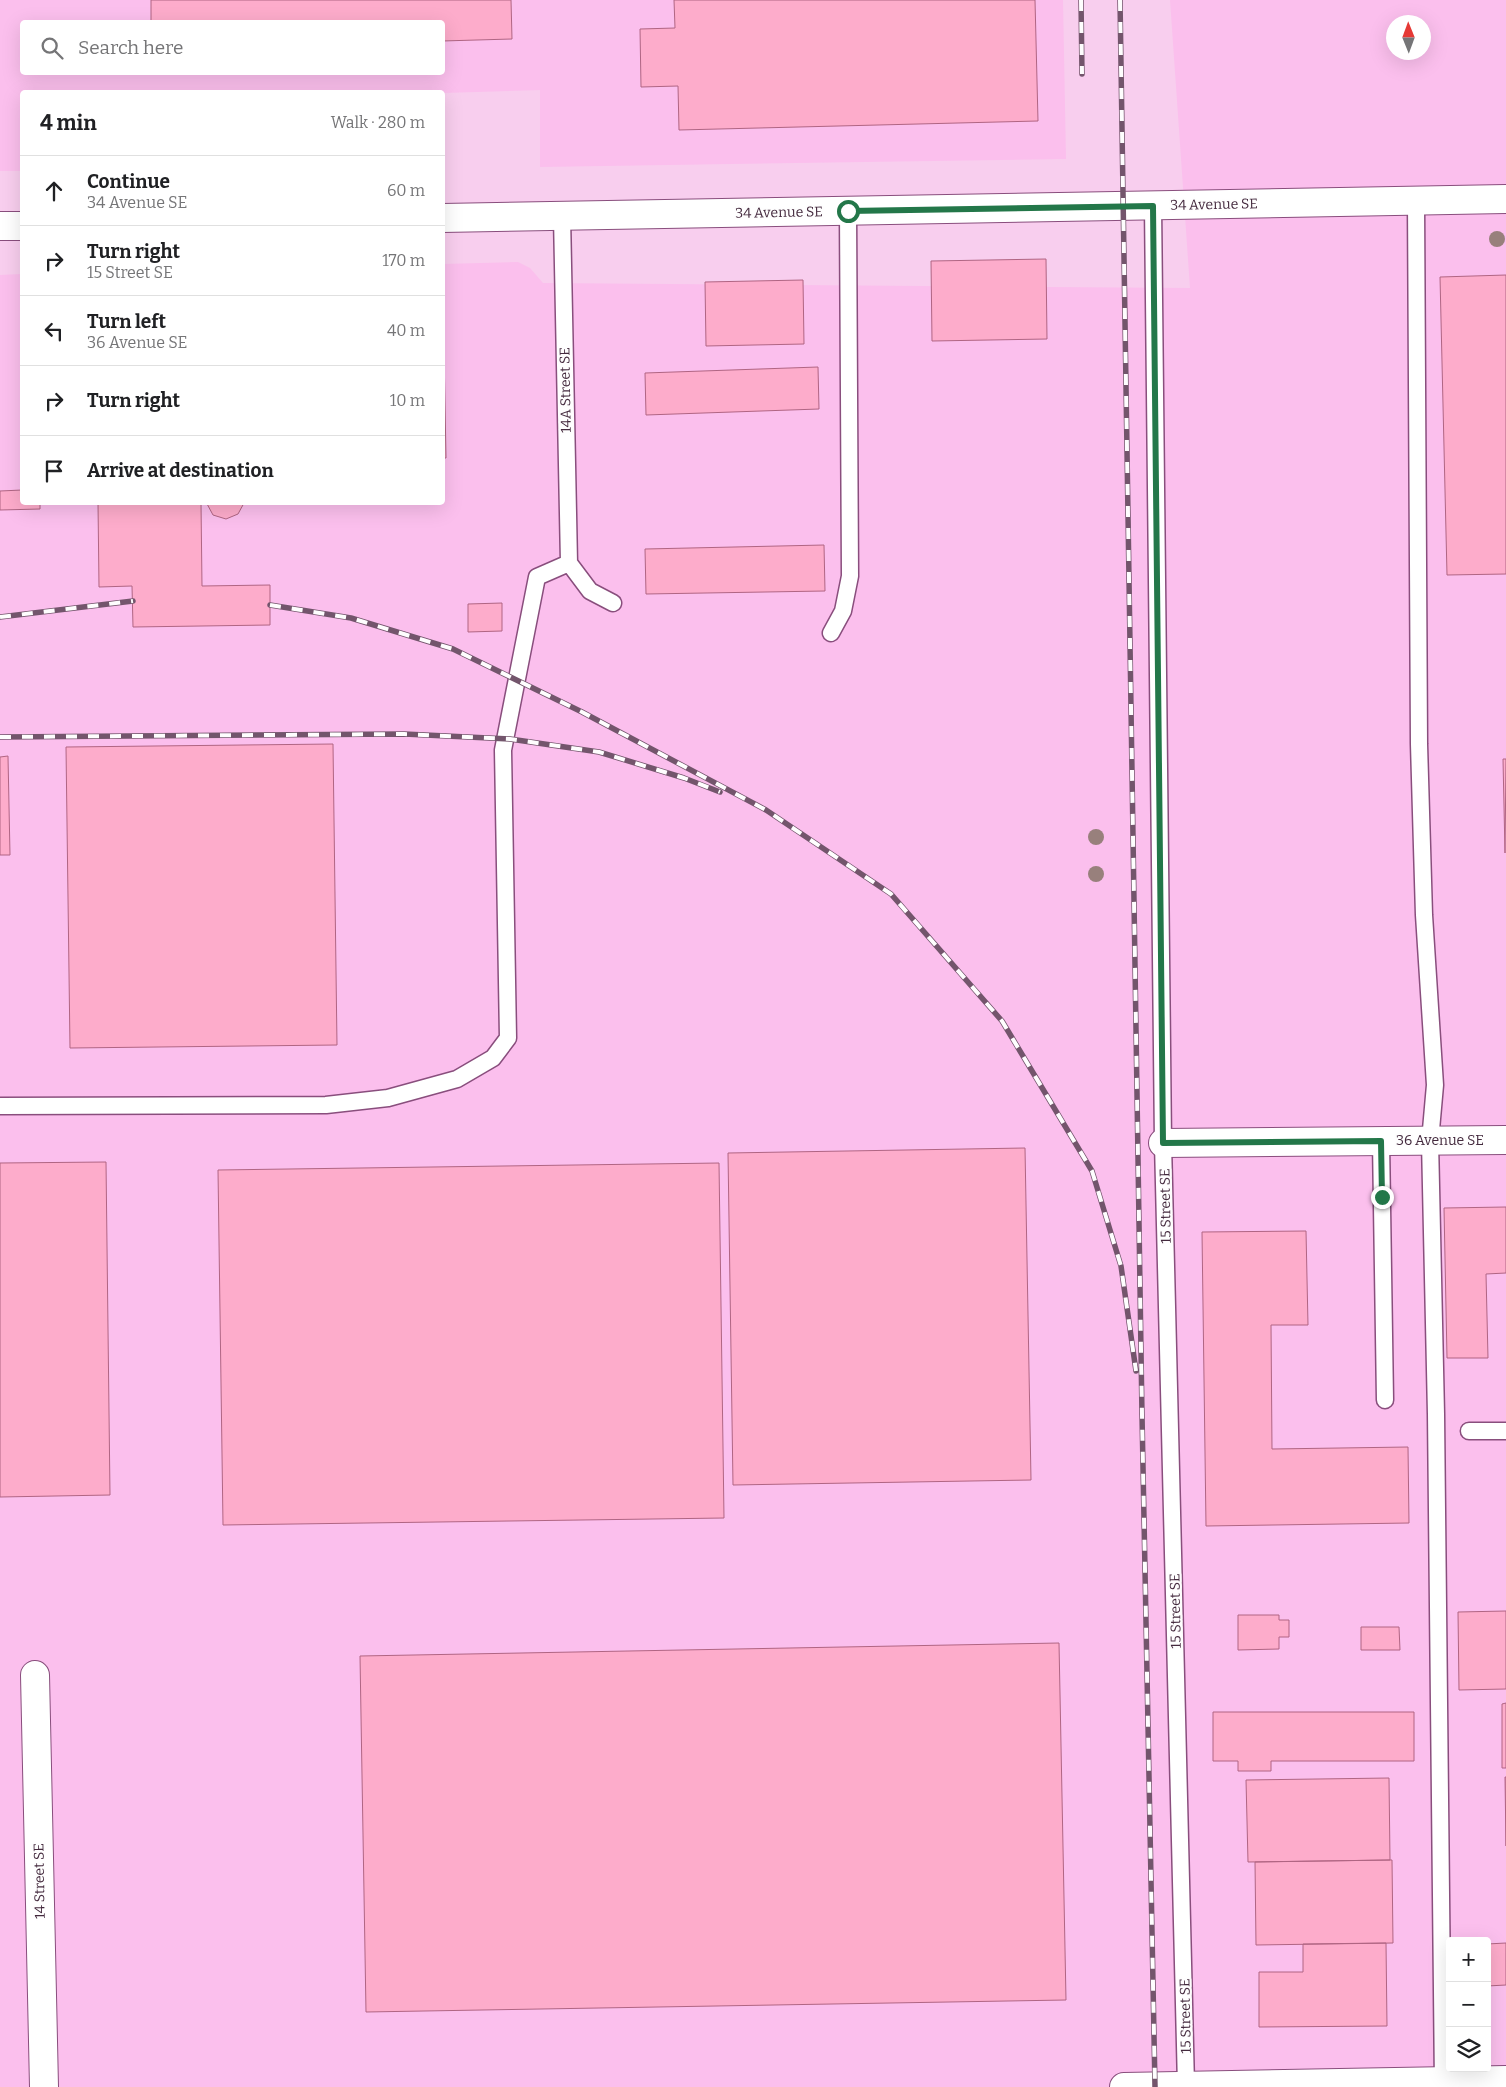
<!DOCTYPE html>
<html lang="en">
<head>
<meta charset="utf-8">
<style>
  :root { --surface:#fff; --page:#f2f2f2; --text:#202124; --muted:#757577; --line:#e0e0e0 }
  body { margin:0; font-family:Bitter,serif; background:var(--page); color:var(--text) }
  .controls { position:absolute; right:15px; bottom:15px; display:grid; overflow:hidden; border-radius:5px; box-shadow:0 5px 20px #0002 }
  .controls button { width:45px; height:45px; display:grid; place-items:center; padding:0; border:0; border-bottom:1px solid var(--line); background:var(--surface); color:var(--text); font:25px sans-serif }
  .compass { position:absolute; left:1386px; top:15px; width:45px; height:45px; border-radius:50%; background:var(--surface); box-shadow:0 5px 20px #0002; rotate:359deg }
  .stop { position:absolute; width:15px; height:15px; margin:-11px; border:4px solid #237749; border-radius:50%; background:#fff }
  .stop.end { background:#237749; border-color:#fff; box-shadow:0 1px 5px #0008 }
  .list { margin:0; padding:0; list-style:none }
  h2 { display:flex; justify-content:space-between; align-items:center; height:65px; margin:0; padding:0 20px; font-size:21px }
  h2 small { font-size:16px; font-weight:400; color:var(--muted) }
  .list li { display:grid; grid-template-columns:32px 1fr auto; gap:15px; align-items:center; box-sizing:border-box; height:70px; padding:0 20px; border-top:1px solid var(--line) }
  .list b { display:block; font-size:19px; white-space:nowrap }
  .list p { margin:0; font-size:16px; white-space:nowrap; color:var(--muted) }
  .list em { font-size:16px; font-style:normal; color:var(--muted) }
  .icon { flex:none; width:28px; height:28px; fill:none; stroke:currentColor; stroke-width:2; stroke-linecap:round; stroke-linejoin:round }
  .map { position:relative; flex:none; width:1506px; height:2087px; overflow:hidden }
  .search { position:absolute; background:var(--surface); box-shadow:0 5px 20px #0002; left:20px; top:20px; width:425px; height:55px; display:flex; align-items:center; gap:12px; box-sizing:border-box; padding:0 18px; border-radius:5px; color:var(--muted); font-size:19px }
  .panel { position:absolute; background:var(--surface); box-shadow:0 5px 20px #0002; left:20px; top:90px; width:425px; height:415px; border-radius:5px }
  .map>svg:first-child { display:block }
</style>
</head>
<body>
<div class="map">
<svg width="1506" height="2087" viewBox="0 0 1506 2087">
  <rect width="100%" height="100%" fill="#f8ceee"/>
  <!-- built -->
  <path fill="#fbbfed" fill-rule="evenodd" d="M 0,0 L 1063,0 L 1066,159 L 540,167 L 540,90 L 443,93 L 22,92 L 22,171 L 0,171 ZM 22,22 L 442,22 L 442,72 L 22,72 Z
    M 1170,0 L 1506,0 L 1506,2087 L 0,2087 L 0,275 L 22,274 L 22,502 L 442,502 L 443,264 L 518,262 L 530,268 L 543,283 L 1190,288 ZM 1394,22 L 1424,22 L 1424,52 L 1394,52 ZM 1450,1941 L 1487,1941 L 1487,2068 L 1450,2068 Z"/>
  <!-- building -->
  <path fill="#fdaccb" stroke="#b06583" d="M 151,0 L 511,0 L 512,39 L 442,41 L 442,22 L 151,22 Z
    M 674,0 L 1035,0 L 1038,121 L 679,130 L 678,86 L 641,87 L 640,29 L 675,28 Z
    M 1046,259 L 1047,339 L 932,341 L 931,261 Z
    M 1506,275 L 1506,574 L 1447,575 L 1440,277 Z
    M 803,280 L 804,344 L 706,346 L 705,282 Z
    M 442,351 L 444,351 L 446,458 L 442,458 Z
    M 818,367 L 819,409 L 646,415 L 645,373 Z
    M 22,490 L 22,502 L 40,502 L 40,509 L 0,510 L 0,491 Z
    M 98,502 L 201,502 L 202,586 L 270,585 L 270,625 L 133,627 L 132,586 L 99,587 Z
    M 206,502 L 244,502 L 244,503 L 238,514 L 226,519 L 213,515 Z
    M 824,545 L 825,591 L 646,594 L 645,549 Z
    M 502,603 L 502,631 L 468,632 L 468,604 Z
    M 333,744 L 337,1045 L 70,1048 L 66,747 Z
    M 8,756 L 10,855 L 0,855 L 0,757 Z
    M 1503,759 L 1506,759 L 1505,853 Z
    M 1025,1148 L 1031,1480 L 733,1485 L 728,1153 Z
    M 106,1162 L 110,1495 L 0,1497 L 0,1163 Z
    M 719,1163 L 724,1518 L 223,1525 L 218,1170 Z
    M 1506,1207 L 1506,1273 L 1486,1274 L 1488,1358 L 1447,1358 L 1444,1208 Z
    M 1306,1231 L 1308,1325 L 1271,1325 L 1272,1449 L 1408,1447 L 1409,1523 L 1206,1526 L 1202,1232 Z
    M 1506,1611 L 1506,1689 L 1459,1690 L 1458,1612 Z
    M 1238,1615 L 1279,1615 L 1279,1620 L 1289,1620 L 1289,1637 L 1279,1637 L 1279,1649 L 1238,1650 Z
    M 1361,1627 L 1399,1627 L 1400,1650 L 1361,1650 Z
    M 1059,1643 L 1066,2000 L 366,2012 L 360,1656 Z
    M 1506,1703 L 1506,1768 L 1502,1768 L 1502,1704 Z
    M 1213,1712 L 1414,1712 L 1414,1761 L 1271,1761 L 1271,1771 L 1238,1771 L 1238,1761 L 1213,1761 Z
    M 1505,1777 L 1506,1777 L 1506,1846 Z
    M 1389,1778 L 1390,1860 L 1248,1862 L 1246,1780 Z
    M 1390,1860 L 1392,1860 L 1393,1943 L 1256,1945 L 1255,1862 Z
    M 1386,1943 L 1387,2026 L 1259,2027 L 1259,1972 L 1303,1972 L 1303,1944 Z
    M 1506,1943 L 1506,1985 L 1487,1986 L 1487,1944 Z"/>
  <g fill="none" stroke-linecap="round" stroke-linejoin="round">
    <!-- service casing -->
    <g stroke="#894e7d" stroke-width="19">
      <path id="service" d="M 1416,201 L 1419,744 L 1424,915 L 1435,1085 L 1430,1141 L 1436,1414 L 1443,2087
        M 1153,205 L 1163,1143 L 1186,2086
        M 562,216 L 569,563
        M 569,563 L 590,591 L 613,603
        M 831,633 L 843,611 L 850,576 L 848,211
        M 0,1106 L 326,1105 L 388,1098 L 457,1079 L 493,1058 L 508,1038 L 503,750 L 537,577 L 569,563
        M 1381,1141 L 1385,1400
        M 1469,1431 L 1506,1431"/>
    </g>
    <!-- minor casing -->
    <g stroke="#894e7d" stroke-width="30">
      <path id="minor" d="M 442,218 L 1506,199
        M 0,226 L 22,226
        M 1163,1143 L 1506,1140
        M 35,1675 L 44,2087
        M 1124,2087 L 1506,2080"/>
    </g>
    <!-- service -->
    <use href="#service" stroke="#fff" stroke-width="16"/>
    <!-- minor -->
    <use href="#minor" stroke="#fff" stroke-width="28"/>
    <!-- rail casing -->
    <g stroke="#73556c" stroke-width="5.5">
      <path id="rail" d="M 1081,0 L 1082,74
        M 1120,0 L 1142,1415 L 1155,2087
        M 270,605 L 351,618 L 453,649 L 582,712 L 766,810 L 891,894 L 1002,1021 L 1092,1171 L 1121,1266 L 1136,1371
        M 0,617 L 133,601
        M 0,737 L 404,734 L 510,739 L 599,752 L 684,778 L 720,792"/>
    </g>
    <!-- rail -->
    <use href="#rail" stroke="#fefefe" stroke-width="4" stroke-dasharray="11" stroke-linecap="butt"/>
  </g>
  <!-- trees -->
  <g fill="#98807c">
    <circle cx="1497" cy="239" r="8"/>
    <circle cx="1096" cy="837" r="8"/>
    <circle cx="1096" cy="874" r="8"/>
  </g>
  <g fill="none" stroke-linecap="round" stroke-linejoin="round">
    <!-- route -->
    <path stroke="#237749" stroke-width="6" d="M 848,211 L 1153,206 L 1163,1143 L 1381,1141 L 1382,1197"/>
  </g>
  <g text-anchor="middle" stroke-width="4" stroke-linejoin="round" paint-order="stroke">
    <!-- street labels -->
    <g font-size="14" fill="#442a3e" stroke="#fefefe">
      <text transform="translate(1214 204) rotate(-1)" y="5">34 Avenue SE</text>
      <text transform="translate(779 212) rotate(-1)" y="5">34 Avenue SE</text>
      <text transform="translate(565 390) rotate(-91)" y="5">14A Street SE</text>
      <text x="1440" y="1145">36 Avenue SE</text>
      <text transform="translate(1165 1206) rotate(-91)" y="5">15 Street SE</text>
      <text transform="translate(1175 1611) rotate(-91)" y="5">15 Street SE</text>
      <text transform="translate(39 1881) rotate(-91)" y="5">14 Street SE</text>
      <text transform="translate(1185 2016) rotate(-91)" y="5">15 Street SE</text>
    </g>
  </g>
</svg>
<div class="controls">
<button>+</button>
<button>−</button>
<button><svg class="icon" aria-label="layers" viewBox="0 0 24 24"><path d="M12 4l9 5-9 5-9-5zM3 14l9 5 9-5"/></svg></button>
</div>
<svg class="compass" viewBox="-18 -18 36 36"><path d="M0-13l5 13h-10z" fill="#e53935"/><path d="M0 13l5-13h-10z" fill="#757577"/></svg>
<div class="stop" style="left:848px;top:211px"></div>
<div class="stop end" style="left:1382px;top:1197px"></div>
<div class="search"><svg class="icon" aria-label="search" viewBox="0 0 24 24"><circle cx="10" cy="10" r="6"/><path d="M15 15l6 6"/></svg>Search here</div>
<section class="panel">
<h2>4 min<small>Walk · 280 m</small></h2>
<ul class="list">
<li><svg class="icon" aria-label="ahead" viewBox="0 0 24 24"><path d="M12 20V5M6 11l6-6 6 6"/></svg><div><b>Continue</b><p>34 Avenue SE</p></div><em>60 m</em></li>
<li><svg class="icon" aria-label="right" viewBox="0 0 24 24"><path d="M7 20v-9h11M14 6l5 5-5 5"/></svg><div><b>Turn right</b><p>15 Street SE</p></div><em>170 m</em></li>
<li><svg class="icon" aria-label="left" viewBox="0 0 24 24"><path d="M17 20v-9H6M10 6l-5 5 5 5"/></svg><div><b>Turn left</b><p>36 Avenue SE</p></div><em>40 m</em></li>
<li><svg class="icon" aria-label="right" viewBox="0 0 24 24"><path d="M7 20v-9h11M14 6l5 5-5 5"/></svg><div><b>Turn right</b></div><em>10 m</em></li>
<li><svg class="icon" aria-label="arrive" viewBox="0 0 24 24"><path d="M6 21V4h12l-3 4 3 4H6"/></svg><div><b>Arrive at destination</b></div></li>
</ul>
</section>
</div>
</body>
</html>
